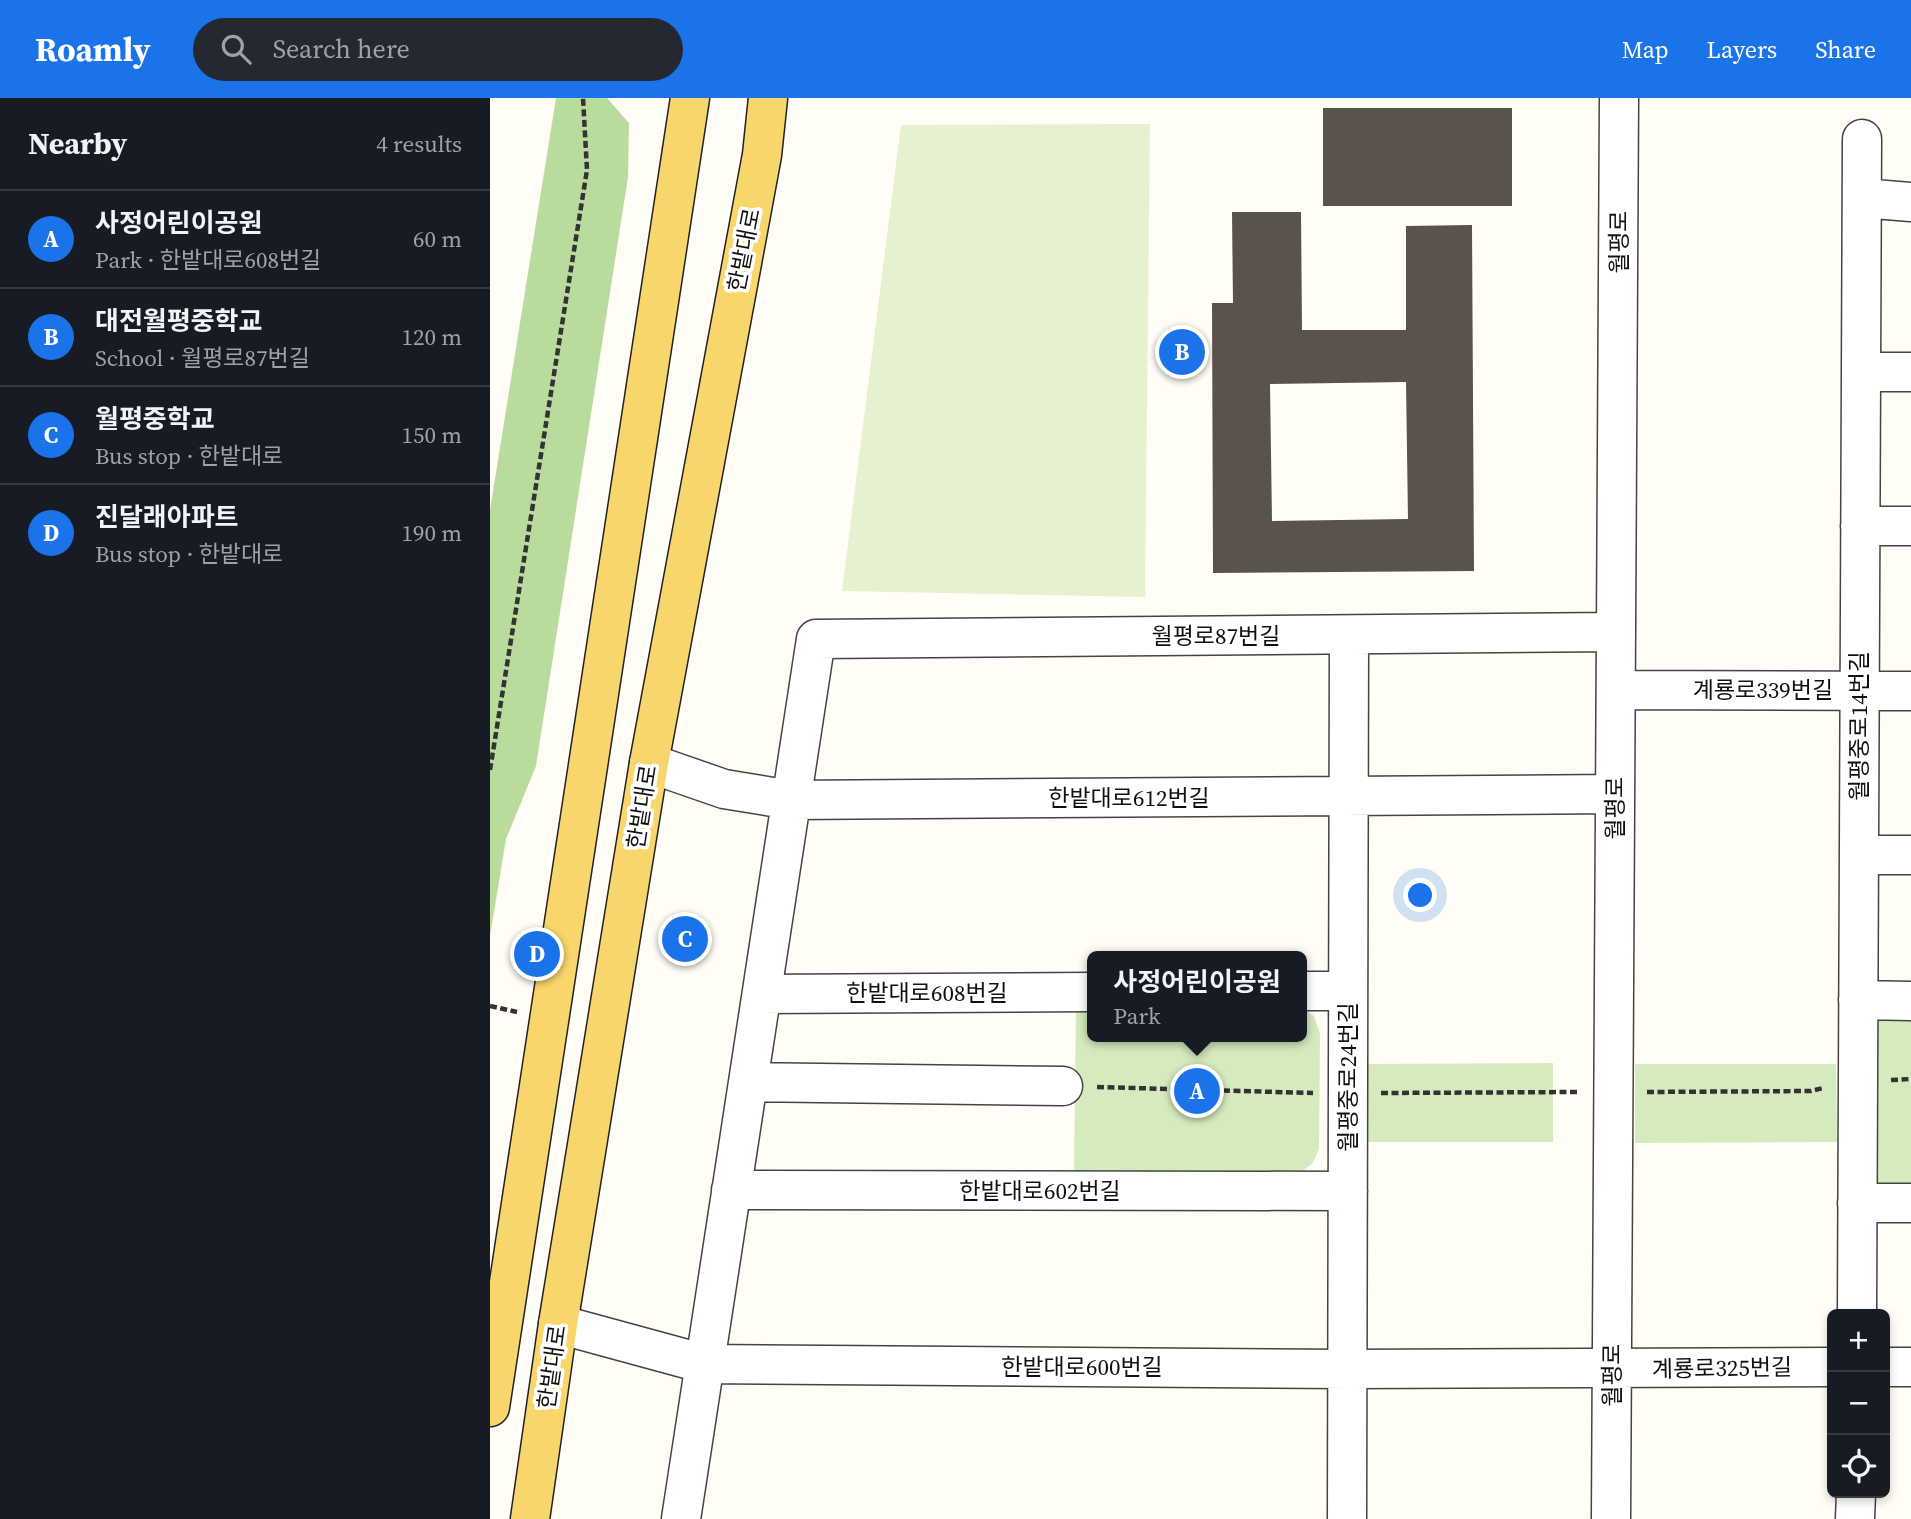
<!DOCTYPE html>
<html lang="en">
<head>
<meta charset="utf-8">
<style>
  :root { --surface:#171b24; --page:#242831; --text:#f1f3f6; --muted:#9ea1a6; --line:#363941; --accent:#1a73e8 }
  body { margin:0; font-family:"Source Serif 4","Noto Sans KR",serif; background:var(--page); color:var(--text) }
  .controls { position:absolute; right:21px; bottom:21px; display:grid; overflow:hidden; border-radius:10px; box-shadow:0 4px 10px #0003 }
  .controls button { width:63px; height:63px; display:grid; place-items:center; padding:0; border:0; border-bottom:2px solid var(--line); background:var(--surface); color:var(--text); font:35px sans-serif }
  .you { position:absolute; left:931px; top:798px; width:24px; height:24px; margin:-18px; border:5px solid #fff; border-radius:50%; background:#1a73e8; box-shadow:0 0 0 10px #1a73e833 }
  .badge { display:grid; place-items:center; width:46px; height:46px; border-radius:50%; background:var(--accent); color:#fff; font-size:23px; font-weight:700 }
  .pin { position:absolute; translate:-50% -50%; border:4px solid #fff; box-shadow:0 2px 7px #0006 }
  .popup { position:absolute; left:597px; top:853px; width:220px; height:91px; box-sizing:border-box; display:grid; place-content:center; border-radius:10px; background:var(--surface); filter:drop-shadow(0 2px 5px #0005); font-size:23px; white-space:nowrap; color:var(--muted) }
  .popup b { font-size:26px; color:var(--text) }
  .popup::after { content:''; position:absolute; left:50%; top:100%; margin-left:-14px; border:14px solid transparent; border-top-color:var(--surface) }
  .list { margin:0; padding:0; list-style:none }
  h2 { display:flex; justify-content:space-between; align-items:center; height:91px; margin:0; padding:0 28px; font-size:30px }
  h2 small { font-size:23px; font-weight:400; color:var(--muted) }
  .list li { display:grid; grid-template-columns:46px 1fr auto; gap:21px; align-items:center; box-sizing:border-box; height:98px; padding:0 28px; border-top:2px solid var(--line) }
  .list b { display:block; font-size:26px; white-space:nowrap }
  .list p { margin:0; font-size:23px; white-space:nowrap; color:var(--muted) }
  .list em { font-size:23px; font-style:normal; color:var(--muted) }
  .icon { flex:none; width:38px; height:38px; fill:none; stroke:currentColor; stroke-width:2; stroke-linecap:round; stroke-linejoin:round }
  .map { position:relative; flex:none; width:1421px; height:1421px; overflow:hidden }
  header { display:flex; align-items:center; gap:42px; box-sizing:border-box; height:98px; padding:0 35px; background:var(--accent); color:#fff }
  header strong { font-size:33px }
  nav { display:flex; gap:38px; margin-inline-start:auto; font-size:24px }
  .search { width:490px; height:63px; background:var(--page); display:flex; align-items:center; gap:18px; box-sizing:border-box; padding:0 24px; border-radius:38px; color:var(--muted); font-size:26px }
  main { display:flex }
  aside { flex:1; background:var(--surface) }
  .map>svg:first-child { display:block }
</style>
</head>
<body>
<header>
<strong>Roamly</strong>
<div class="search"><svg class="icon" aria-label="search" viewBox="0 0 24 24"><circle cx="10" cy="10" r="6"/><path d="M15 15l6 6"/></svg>Search here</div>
<nav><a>Map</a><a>Layers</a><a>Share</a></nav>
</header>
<main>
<aside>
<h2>Nearby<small>4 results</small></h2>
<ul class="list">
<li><span class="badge">A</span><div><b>사정어린이공원</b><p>Park · 한밭대로608번길</p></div><em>60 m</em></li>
<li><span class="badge">B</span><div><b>대전월평중학교</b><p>School · 월평로87번길</p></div><em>120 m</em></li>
<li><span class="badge">C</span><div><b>월평중학교</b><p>Bus stop · 한밭대로</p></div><em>150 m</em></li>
<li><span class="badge">D</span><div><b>진달래아파트</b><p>Bus stop · 한밭대로</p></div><em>190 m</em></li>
</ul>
</aside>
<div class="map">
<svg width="1421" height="1421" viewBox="0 0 1421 1421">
  <rect width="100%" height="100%" fill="#fffdf5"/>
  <!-- green -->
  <path fill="#d5ebbd" d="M 586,907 L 602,907 L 602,939 L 812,939 L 812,911 L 824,918 L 830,935 L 829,1051 L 822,1066 L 807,1076 L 584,1076 Z
    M 1381,912 L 1421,913 L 1421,1096 L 1381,1096 Z
    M 1063,965 L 1063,1044 L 869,1044 L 869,966 Z
    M 1145,966 L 1346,966 L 1347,1044 L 1145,1045 Z"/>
  <!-- forest -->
  <path fill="#b9dc9c" d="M 66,0 L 117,0 L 139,25 L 138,79 L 46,668 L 16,741 L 0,838 L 0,412 Z"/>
  <!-- pitch -->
  <path fill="#e6f2cf" d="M 660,26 L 655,499 L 352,493 L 411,27 Z"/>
  <!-- building -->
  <path fill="#5a524d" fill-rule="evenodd" d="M 833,10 L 1022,10 L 1022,108 L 833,108 Z
    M 742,114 L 811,114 L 812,232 L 916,232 L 916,128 L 982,127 L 984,473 L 723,475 L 722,205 L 743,205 ZM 916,284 L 918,421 L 782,423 L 780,286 Z"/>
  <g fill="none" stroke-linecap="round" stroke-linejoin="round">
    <!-- minor casing -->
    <g stroke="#444" stroke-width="41">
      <path id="minor" d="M 1372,100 L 1421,104
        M 1371,274 L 1421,274
        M 1370,428 L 1421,428
        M 1126,592 L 1421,593
        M 159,665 L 234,691 L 301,702 L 1125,696
        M 1369,757 L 1421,757
        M 812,893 L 858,893
        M 272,896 L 602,894
        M 1368,902 L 1421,903
        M 258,984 L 573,988
        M 241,1092 L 858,1093
        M 1367,1105 L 1421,1105
        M 1367,1216 L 1372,41
        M 68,1226 L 215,1266 L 857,1271 L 1342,1269
        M 1395,1269 L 1421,1269
        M 191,1421 L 326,541 L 1126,534
        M 857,1421 L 859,537
        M 1121,1421 L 1129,0
        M 1365,1421 L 1366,1395"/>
    </g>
    <!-- major casing -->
    <g stroke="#222" stroke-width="41">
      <path id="major" d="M 0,1309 L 200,0
        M 40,1421 L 68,1226 L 159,665 L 272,57 L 278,0"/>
    </g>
    <!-- path -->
    <path stroke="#333" stroke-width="4.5" stroke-dasharray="7 3.5" stroke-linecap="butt" d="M 0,672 L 97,72 L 93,0
      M 0,908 L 27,914
      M 1401,982 L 1421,981
      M 607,989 L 823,995
      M 1157,994 L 1321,993 L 1333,990
      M 891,995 L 1089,994"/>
    <!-- minor -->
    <use href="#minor" stroke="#fff" stroke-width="38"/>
    <!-- major -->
    <use href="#major" stroke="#f9d66b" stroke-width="38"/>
  </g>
  <g text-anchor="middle" stroke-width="7" stroke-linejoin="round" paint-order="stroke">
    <!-- street labels -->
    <g font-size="23" fill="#111" stroke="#fff">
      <text transform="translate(1129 144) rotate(-90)" y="8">월평로</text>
      <text transform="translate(254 152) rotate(-79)" y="8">한밭대로</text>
      <text x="726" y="546">월평로87번길</text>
      <text x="1273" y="600">계룡로339번길</text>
      <text transform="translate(1369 628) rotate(-90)" y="8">월평중로14번길</text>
      <text x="639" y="708">한밭대로612번길</text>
      <text transform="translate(152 709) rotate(-81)" y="8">한밭대로</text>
      <text transform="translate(1125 710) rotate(-90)" y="8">월평로</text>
      <text x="437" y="903">한밭대로608번길</text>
      <text transform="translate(858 979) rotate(-90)" y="8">월평중로24번길</text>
      <text x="550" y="1101">한밭대로602번길</text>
      <text transform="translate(62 1269) rotate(-82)" y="8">한밭대로</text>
      <text x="592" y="1277">한밭대로600번길</text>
      <text transform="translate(1232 1270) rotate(-1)" y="8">계룡로325번길</text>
      <text transform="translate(1122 1277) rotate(-90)" y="8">월평로</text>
    </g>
  </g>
</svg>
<div class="controls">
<button>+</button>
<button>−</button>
<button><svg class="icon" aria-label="locate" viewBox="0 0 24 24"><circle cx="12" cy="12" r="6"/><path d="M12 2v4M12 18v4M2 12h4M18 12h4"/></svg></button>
</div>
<div class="you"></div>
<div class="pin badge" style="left:707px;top:993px">A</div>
<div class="popup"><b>사정어린이공원</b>Park</div>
<div class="pin badge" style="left:692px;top:254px">B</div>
<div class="pin badge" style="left:195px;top:841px">C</div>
<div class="pin badge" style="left:47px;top:856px">D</div>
</div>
</main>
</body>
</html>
